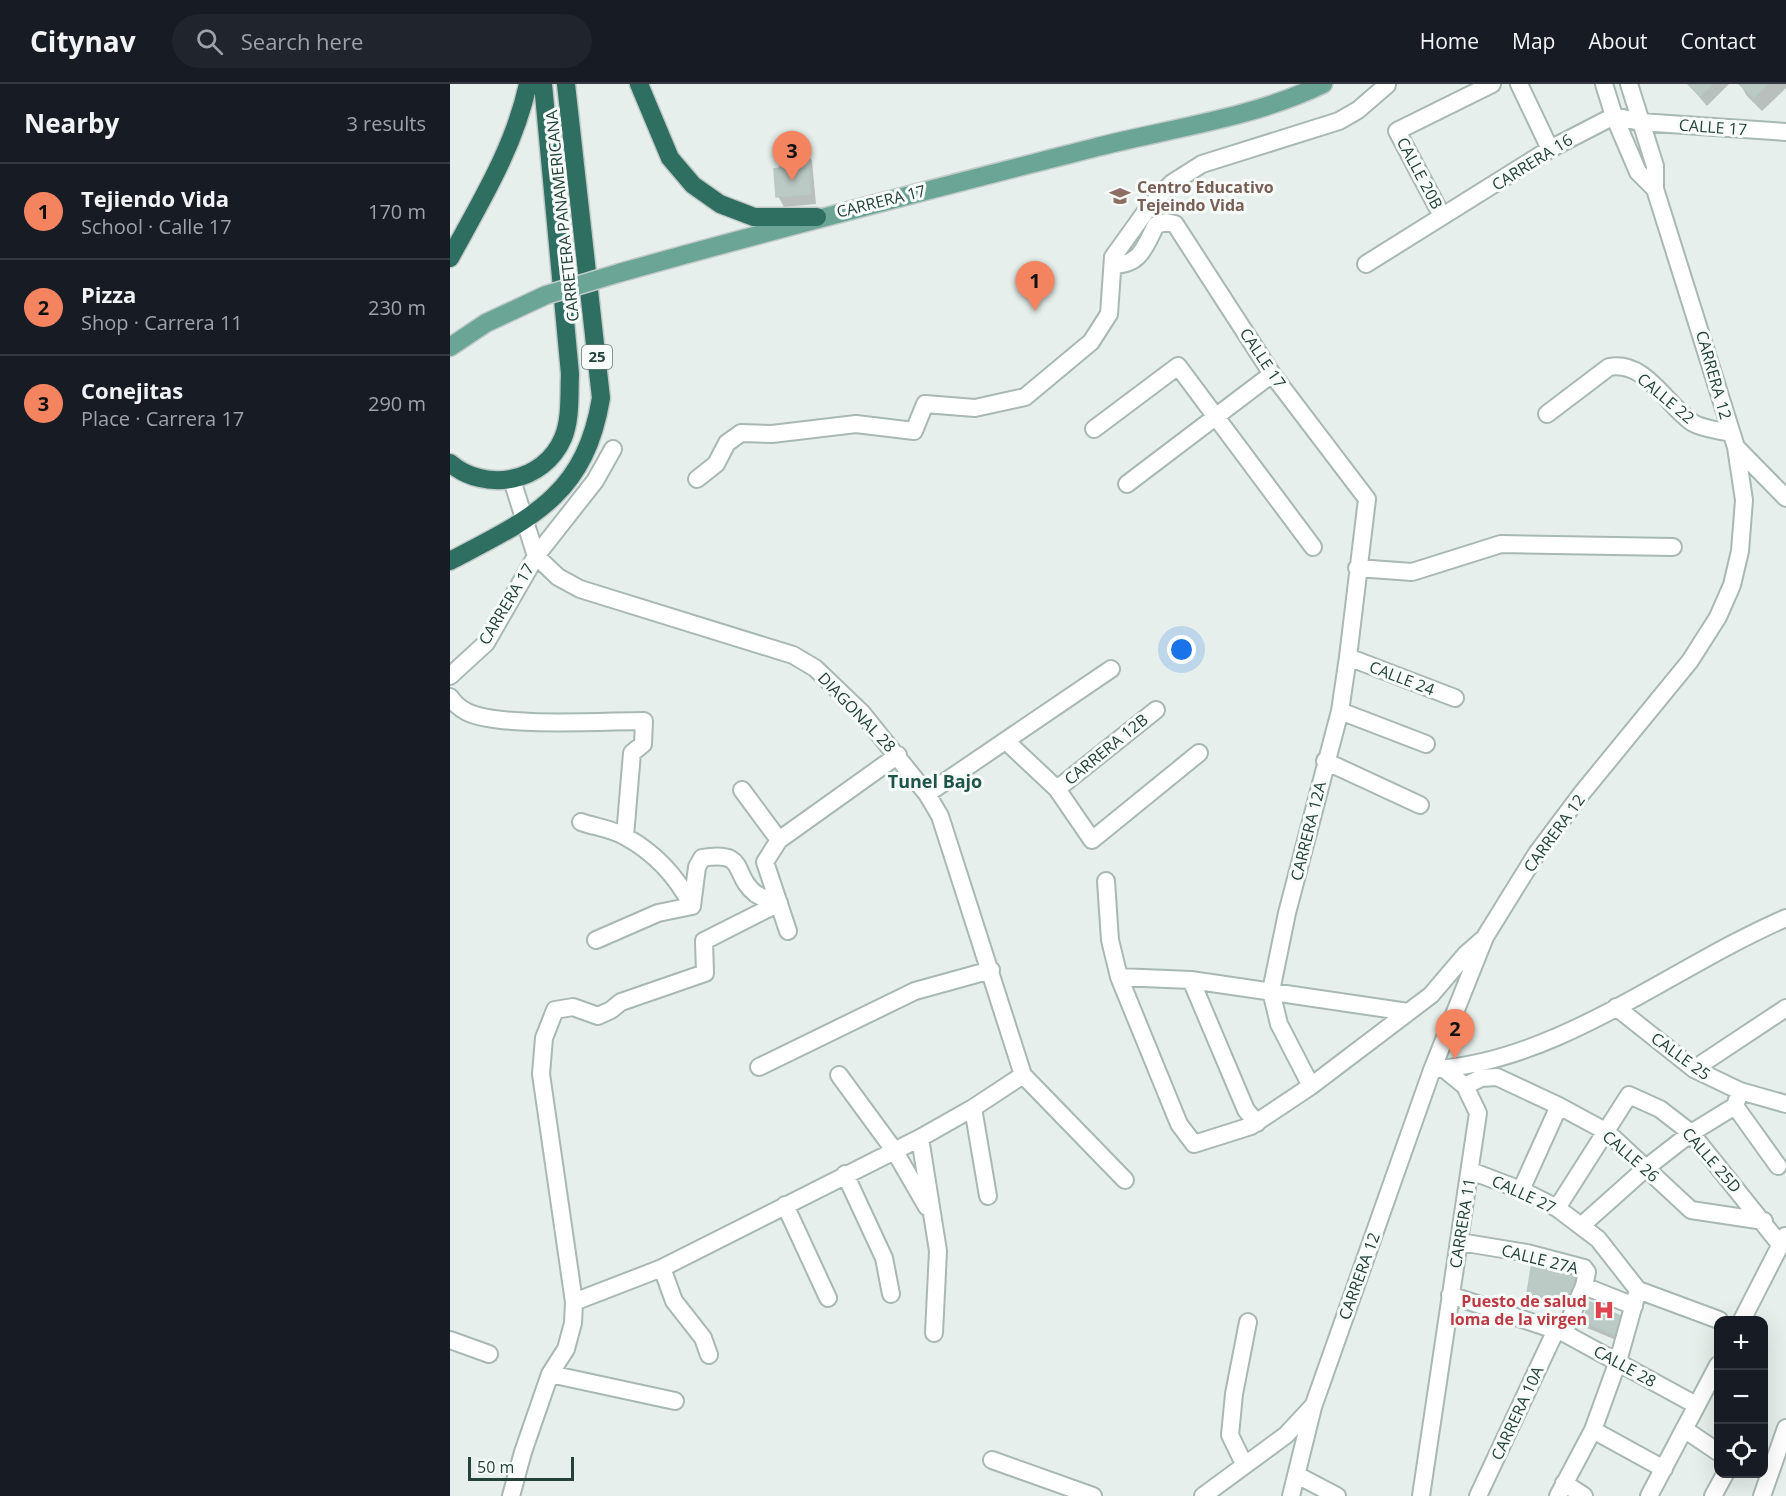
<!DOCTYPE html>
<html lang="en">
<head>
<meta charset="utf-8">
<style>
  :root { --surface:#171b24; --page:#20242c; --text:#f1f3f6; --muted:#9ea1a6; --line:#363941; --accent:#f4845f }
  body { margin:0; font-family:"Open Sans",sans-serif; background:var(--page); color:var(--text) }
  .controls { position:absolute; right:18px; bottom:18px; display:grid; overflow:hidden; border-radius:12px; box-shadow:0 6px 24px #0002 }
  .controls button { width:54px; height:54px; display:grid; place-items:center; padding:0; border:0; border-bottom:2px solid var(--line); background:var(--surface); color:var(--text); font:30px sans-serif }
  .scale { position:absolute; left:18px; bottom:15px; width:106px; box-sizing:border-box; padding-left:6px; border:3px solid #24423a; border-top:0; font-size:16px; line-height:21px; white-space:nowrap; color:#24423a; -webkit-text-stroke:4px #f7fbf9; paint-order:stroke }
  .you { position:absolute; left:732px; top:566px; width:21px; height:21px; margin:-15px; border:4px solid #fff; border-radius:50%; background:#1a73e8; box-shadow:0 0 0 9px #1a73e833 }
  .badge { display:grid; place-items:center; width:39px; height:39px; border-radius:50%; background:var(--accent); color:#111; font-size:20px; font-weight:700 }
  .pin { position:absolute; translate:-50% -50px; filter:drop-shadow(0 2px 3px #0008) }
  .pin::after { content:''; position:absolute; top:32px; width:21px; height:18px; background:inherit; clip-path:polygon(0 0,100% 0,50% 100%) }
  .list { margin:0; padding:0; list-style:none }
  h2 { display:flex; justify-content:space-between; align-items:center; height:78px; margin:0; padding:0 24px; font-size:26px }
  h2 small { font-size:20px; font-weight:400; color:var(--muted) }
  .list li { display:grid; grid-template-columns:39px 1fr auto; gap:18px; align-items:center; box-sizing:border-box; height:96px; padding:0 24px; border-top:2px solid var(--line) }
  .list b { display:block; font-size:22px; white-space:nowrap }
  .list p { margin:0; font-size:20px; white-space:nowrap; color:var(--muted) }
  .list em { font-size:20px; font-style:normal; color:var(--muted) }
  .icon { flex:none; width:33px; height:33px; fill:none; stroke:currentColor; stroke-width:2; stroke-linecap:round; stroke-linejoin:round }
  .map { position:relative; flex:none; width:1336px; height:1412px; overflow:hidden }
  header { display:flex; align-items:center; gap:36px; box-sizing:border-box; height:84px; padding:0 30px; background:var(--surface); border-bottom:2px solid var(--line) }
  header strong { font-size:28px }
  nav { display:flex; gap:33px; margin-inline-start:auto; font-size:21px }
  .search { width:420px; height:54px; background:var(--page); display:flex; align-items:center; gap:15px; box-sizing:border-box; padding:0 21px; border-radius:33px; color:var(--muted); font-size:22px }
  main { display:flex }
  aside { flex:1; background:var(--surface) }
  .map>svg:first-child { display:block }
</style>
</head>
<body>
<header>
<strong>Citynav</strong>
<div class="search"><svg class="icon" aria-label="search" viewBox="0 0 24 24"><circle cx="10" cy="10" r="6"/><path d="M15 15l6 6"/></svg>Search here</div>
<nav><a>Home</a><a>Map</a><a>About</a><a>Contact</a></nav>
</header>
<main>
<aside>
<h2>Nearby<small>3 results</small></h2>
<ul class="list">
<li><span class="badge">1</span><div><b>Tejiendo Vida</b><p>School · Calle 17</p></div><em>170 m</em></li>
<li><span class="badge">2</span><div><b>Pizza</b><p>Shop · Carrera 11</p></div><em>230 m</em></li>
<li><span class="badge">3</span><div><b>Conejitas</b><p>Place · Carrera 17</p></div><em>290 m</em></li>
</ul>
</aside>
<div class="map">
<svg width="1336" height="1412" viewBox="0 0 1336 1412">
  <rect width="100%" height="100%" fill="#e6efeb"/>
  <!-- shadow -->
  <path fill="#0003" d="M 1238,0 L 1279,0 L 1257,22 Z
    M 1290,0 L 1336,0 L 1336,4 L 1312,27 L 1297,12 Z
    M 356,67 L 362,77 L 366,120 L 334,123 L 328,112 L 332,85 Z
    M 1131,1188 L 1129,1225 L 1084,1220 L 1078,1210 Z
    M 1176,1236 L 1176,1260 L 1137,1244 L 1134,1237 Z"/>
  <!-- building -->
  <path fill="#bbcac4" stroke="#b8c9c2" stroke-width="1.5" d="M 1238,0 L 1263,0 L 1250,12 Z
    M 1289,0 L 1318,0 L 1304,14 Z
    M 357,65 L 361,110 L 326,113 L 324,85 L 330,84 L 329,68 Z
    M 1082,1178 L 1132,1187 L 1123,1216 L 1077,1210 Z
    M 1140,1218 L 1177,1235 L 1172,1254 L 1132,1237 Z"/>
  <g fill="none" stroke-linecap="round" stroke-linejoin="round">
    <!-- minor casing -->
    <g stroke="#a8b8b2" stroke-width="20">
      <path id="minor" d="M 1069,0 L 1100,65
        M 1154,0 L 1164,32 L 1188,88 L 1205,105
        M 992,132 L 947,47 L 1042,0
        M 916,180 L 1100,65 L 1164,32 L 1190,38 L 1336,48
        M 663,181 C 691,181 695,162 706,141 L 716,138 L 725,140 L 822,290 L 917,415 L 898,573 L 890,627 L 837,829 L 821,907 L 829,940 L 861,1002
        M 1097,330 L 1159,283 C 1196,276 1216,321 1243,339 C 1253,345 1269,346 1280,349
        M 644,345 L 728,282 L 863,463
        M 1286,363 L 1336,414
        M 247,395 L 266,380 L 277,359 L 291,349 L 322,350 L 406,340 L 464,347 L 475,320 L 525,324 L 575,313 L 641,258 L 659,230 L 663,173 L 699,123 L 722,99 L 752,80 L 889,37 L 908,26 L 937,1
        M 62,396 L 86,472 L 108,493 L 130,505 L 343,571 L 365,584 L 412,629 L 477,710 L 490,732 L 573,991 L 675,1096
        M 677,400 L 822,290
        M 907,484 L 962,488 L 1051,460 L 1223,463
        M 898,573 L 1005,614
        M 0,592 L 36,559 L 86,472 L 145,397 L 163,365
        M 0,613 C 4,619 11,625 17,628 C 50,644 155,637 194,637 L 193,660 L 182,669 L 175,752
        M 890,627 L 976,660
        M 556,657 L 607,705 L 642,756 L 749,669
        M 875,677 L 970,721
        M 607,705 L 706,626
        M 292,706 L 329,756
        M 477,710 L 661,585
        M 131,738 C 145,743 163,745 176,753 C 205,769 227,793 242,822
        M 656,797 L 660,856 L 669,893 L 729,1040 L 744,1060 L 801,1042 L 861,1002 L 981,911 L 1016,870 L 1032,856
        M 242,822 L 247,783 L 252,774 C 299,766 281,791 306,810 C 312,814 322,816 329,819
        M 338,847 L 315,778 L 329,756 L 448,671
        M 146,856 L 208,829 L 242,822
        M 669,893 L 741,896 L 958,928
        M 741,896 L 796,1026 L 807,1039
        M 1166,923 L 1244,985 L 1290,1007 L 1336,1020
        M 309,983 L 465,907 L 541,886
        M 987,985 C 1111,976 1224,882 1336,834
        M 1244,985 L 1336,924
        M 389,991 L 444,1066 L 477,1123
        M 1015,1002 L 1031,994 L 1047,993 L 1109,1022 L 1157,1048 L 1241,1126 L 1314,1137
        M 1285,1022 L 1328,1082
        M 523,1024 L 538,1112
        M 470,1054 L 488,1167 L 484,1249
        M 1021,1087 L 1071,1106 L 1107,1124 L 1148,1155 L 1188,1206 L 1269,1236
        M 395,1090 L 434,1174 L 441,1210
        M 1071,1106 L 1109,1022
        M 335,1121 L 378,1214
        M 1107,1124 L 1179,1011 L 1210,1025 L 1241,1049 L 1329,1159
        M 1131,1142 L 1196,1084 L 1241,1049 L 1285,1022 L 1290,1007
        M 1010,1158 L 1077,1169 L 1134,1184 L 1137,1188 L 1134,1202 L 1184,1222
        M 212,1184 L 224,1217 L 253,1254 L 259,1271
        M 1000,1211 L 1114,1249 L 1246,1321
        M 124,1218 L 212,1184 L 470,1054 L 523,1024 L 573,991
        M 1292,1236 L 1335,1152
        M 1114,1249 L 1134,1202
        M 0,1256 L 39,1270
        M 100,1290 L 225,1317
        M 1234,1345 L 1268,1368
        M 1143,1346 L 1214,1385
        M 542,1376 L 643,1412
        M 794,1380 L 780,1351 L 784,1310 L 798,1238
        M 847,1391 L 887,1412
        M 1114,1399 L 1134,1412
        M 61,1412 L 73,1368 L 100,1290 L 116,1265 L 123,1239 L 124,1218 L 91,990 L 94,954 L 105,926 L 123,923 L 148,932 L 161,926 L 171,918 L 255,889 L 254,857 L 329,819
        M 753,1412 L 836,1351 L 862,1323
        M 841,1412 L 863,1323 L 982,986 L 1035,853 L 1087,769 L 1132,709 L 1240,577 L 1268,533 L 1282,501 L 1290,467 L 1294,416 L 1286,363 L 1205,105 L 1205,82 L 1179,0
        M 971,1412 L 1028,1029 L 1015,1002 L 994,985
        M 1028,1412 L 1106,1246
        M 1108,1412 L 1143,1346 L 1168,1277 L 1188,1206
        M 1199,1412 L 1268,1281
        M 1263,1412 L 1275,1390
        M 1312,1412 L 1336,1344"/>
    </g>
    <!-- major casing -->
    <g stroke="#c2cac8" stroke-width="21">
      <path id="major" d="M 169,189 C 328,144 487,104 647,63 C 722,44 803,34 873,0
        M 0,263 L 36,239 L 96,211"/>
    </g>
    <!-- highway casing -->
    <g stroke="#c2cac8" stroke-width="21">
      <path id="highway" d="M 189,0 L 220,74 L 243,101 L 270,120 L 304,133 L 367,133
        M 0,174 C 31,117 64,64 78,0
        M 0,379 C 35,409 94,399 113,354 C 121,335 119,311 120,290 L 93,0
        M 0,477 C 80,435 135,412 151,314 L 116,0"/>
    </g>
    <!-- minor -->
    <use href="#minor" stroke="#fff" stroke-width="16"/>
    <!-- major -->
    <use href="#major" stroke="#6aa596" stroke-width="18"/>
    <!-- highway -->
    <use href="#highway" stroke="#2f6f62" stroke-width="18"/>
    <!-- major-bridge casing -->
    <g stroke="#c2cac8" stroke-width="21" stroke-linecap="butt">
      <path id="major-bridge" d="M 96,211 L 169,189"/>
    </g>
    <!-- major-bridge -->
    <use href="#major-bridge" stroke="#6aa596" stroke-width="18"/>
  </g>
  <!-- icons -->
  <defs>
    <g id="school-bare" transform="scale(1.62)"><path d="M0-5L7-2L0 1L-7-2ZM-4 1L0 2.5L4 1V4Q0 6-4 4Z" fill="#8d6e63" stroke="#f7fbf9" stroke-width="2.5" paint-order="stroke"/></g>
    <g id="hospital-bare" transform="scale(1.62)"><path d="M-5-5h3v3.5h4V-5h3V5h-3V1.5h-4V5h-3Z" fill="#e0444e" stroke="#f7fbf9" stroke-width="2.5" paint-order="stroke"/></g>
  </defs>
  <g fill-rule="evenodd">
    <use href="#school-bare" x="670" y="112"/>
    <use href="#hospital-bare" x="1154" y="1226"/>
  </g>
  <g text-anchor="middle" stroke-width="6" stroke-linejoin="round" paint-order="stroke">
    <!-- shield labels -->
    <rect fill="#f7fbf9" stroke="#637a73" stroke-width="1.5" x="132" y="261" width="30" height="24" rx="4.5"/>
    <g font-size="15" font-weight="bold" fill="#24423a">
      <text x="147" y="278">25</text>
    </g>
    <!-- street labels -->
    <g font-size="16" fill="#24423a" stroke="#f7fbf9">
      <text transform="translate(1263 43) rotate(4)" y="6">CALLE 17</text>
      <text transform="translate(1082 78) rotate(-32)" y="6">CARRERA 16</text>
      <text transform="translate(970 89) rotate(62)" y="6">CALLE 20B</text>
      <text transform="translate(431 117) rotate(-14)" y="6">CARRERA 17</text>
      <text transform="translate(112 132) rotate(-96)" y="6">CARRETERA PANAMERICANA</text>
      <text transform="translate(813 274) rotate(56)" y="6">CALLE 17</text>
      <text transform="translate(1264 291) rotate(74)" y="6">CARRERA 12</text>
      <text transform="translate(1216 314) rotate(40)" y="6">CALLE 22</text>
      <text transform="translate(56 520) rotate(-59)" y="6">CARRERA 17</text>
      <text transform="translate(952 594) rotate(21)" y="6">CALLE 24</text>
      <text transform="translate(407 628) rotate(46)" y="6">DIAGONAL 28</text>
      <text transform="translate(656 665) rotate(-39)" y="6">CARRERA 12B</text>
      <text transform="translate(858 747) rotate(-76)" y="6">CARRERA 12A</text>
      <text transform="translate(1104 749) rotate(-54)" y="6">CARRERA 12</text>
      <text transform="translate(1231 972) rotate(36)" y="6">CALLE 25</text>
      <text transform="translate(1181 1072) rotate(41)" y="6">CALLE 26</text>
      <text transform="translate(1262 1076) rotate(49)" y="6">CALLE 25D</text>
      <text transform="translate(1074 1110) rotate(25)" y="6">CALLE 27</text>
      <text transform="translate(1012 1139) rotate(-81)" y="6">CARRERA 11</text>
      <text transform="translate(1090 1175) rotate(14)" y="6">CALLE 27A</text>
      <text transform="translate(909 1192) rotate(-70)" y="6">CARRERA 12</text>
      <text transform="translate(1175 1282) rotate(29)" y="6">CALLE 28</text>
      <text transform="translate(1067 1329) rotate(-65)" y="6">CARRERA 10A</text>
    </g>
    <!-- education labels -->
    <g font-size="16" font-weight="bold" fill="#785e54" stroke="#f7fbf9" text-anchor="start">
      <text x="687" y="109">Centro Educativo<tspan x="687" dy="18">Tejeindo Vida</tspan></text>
    </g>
    <!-- health labels -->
    <g font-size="16" font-weight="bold" fill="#be3a42" stroke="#f7fbf9" text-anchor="end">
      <text x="1137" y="1223">Puesto de salud<tspan x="1137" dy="18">loma de la virgen</tspan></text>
    </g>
    <!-- neighbourhood labels -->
    <g font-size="18" font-weight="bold" fill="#1f5548" stroke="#f7fbf9">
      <text x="485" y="704">Tunel Bajo</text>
    </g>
  </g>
</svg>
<div class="controls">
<button>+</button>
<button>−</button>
<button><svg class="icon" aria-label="locate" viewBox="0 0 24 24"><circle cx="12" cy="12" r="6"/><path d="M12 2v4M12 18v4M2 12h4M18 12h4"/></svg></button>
</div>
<div class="scale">50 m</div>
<div class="you"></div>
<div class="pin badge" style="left:585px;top:227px">1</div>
<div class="pin badge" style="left:1005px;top:975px">2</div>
<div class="pin badge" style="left:342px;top:97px">3</div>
</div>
</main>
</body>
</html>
